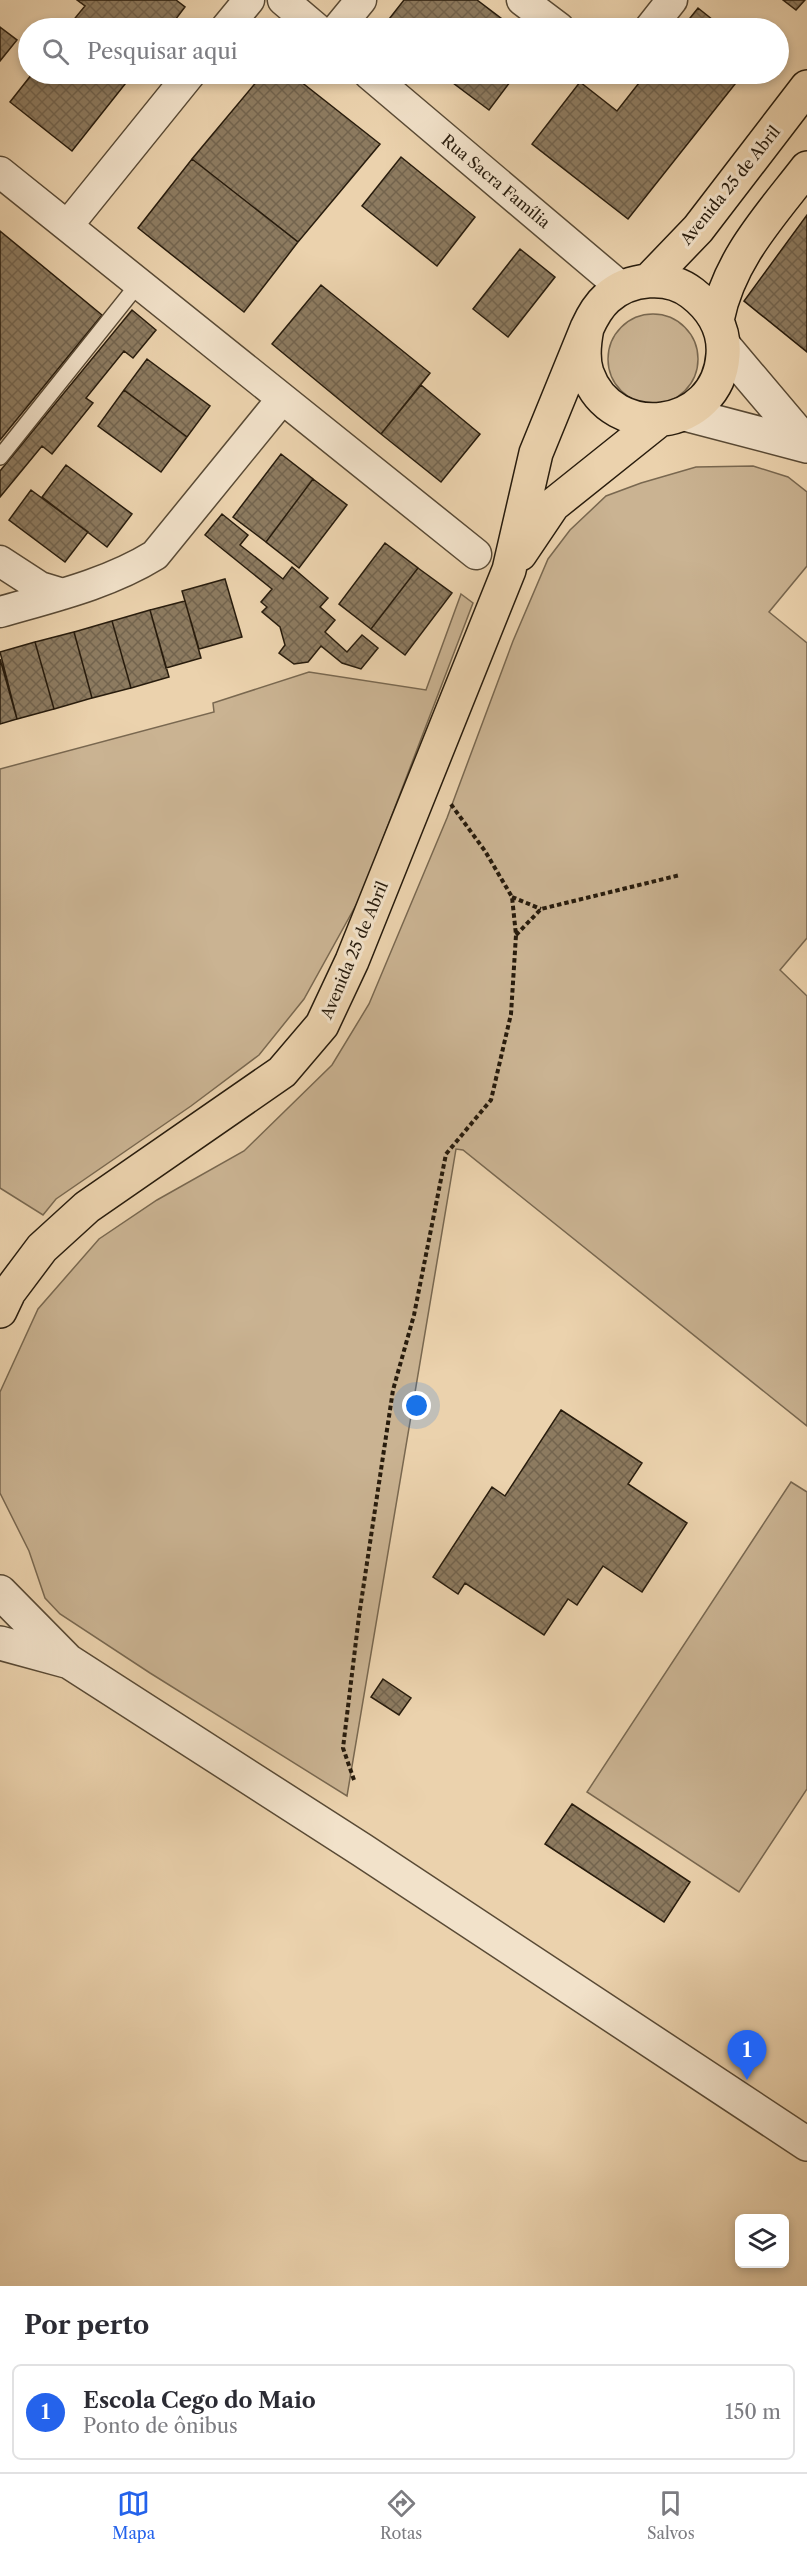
<!DOCTYPE html>
<html lang="pt">
<head>
<meta charset="utf-8">
<style>
  :root { --surface:#fff; --page:#f7f7f7; --text:#2b2b33; --muted:#7c7c81; --line:#e1e1e2; --accent:#2563eb }
  body { margin:0; font-family:"Libre Caslon Text",serif; background:var(--page); color:var(--text) }
  .controls { position:absolute; right:18px; bottom:18px; display:grid; overflow:hidden; border-radius:9px; box-shadow:0 3px 9px #0003 }
  .controls button { width:54px; height:54px; display:grid; place-items:center; padding:0; border:0; border-bottom:2px solid var(--line); background:var(--surface); color:var(--text); font:30px sans-serif }
  .you { position:absolute; left:417px; top:1406px; width:21px; height:21px; margin:-15px; border:4px solid #fff; border-radius:50%; background:#1a73e8; box-shadow:0 0 0 9px #1a73e833 }
  .badge { display:grid; place-items:center; width:39px; height:39px; border-radius:50%; background:var(--accent); color:#fff; font-size:20px; font-weight:700 }
  .pin { position:absolute; translate:-50% -50px; filter:drop-shadow(0 2px 3px #0008) }
  .pin::after { content:''; position:absolute; top:32px; width:21px; height:18px; background:inherit; clip-path:polygon(0 0,100% 0,50% 100%) }
  .list { margin:0; padding:0; list-style:none }
  h2 { display:flex; justify-content:space-between; align-items:center; height:78px; margin:0; padding:0 24px; font-size:26px }
  h2 small { font-size:20px; font-weight:400; color:var(--muted) }
  .list li { display:grid; grid-template-columns:39px 1fr auto; gap:18px; align-items:center; box-sizing:border-box; height:96px; margin:0 12px 12px; padding:0 12px; border:2px solid var(--line); border-radius:9px }
  .list b { display:block; font-size:22px; white-space:nowrap }
  .list p { margin:0; font-size:20px; white-space:nowrap; color:var(--muted) }
  .list em { font-size:20px; font-style:normal; color:var(--muted) }
  .icon { flex:none; width:33px; height:33px; fill:none; stroke:currentColor; stroke-width:2; stroke-linecap:round; stroke-linejoin:round }
  .map { position:relative; flex:none; width:807px; height:2286px; overflow:hidden }
  .search { position:absolute; background:var(--surface); box-shadow:0 3px 9px #0003; left:18px; right:18px; top:18px; height:66px; display:flex; align-items:center; gap:15px; box-sizing:border-box; padding:0 21px; border-radius:33px; color:var(--muted); font-size:22px }
  .sheet { height:186px; background:var(--surface) }
  nav { display:flex; justify-content:space-around; align-items:center; box-sizing:border-box; height:84px; border-top:2px solid var(--line); background:var(--surface); font-size:16px; color:var(--muted) }
  nav a { display:grid; justify-items:center; gap:3px }
  nav .on { color:var(--accent) }
  .map>svg:first-child { display:block }
</style>
</head>
<body>
<div class="map">
<svg width="807" height="2286" viewBox="0 0 807 2286">
  <defs>
    <pattern id="building-cross-hatch" width="8" height="8" patternUnits="userSpaceOnUse" patternTransform="scale(1.5)"><rect width="8" height="8" fill="#8d7b60"/><path d="M0 0l8 8M0 8l8-8" fill="none" stroke="#73644e"/></pattern>
  </defs>
  <rect width="100%" height="100%" fill="#ebd2ad"/>
  <filter id="stains"><feTurbulence type="fractalNoise" baseFrequency=".00333" numOctaves="4"/><feColorMatrix values="0 0 0 0 .2 0 0 0 0 .09 0 0 0 0 .02 0 0 0 .5 -.17"/></filter>
  <radialGradient id="worn" r=".72"><stop offset=".6" stop-color="#630" stop-opacity="0"/><stop offset="1" stop-color="#630" stop-opacity=".3"/></radialGradient>
  <!-- green -->
  <path fill="#cab392" stroke="#796850" stroke-width="1.5" d="M608 359a45 45 0 1 1 90 0a45 45 0 1 1-90 0Z
    M 753,466 L 788,477 L 807,492 L 807,566 L 769,612 L 807,643 L 807,938 L 780,970 L 807,996 L 807,1426 L 463,1150 L 456,1149 L 347,1796 L 150,1673 L 60,1614 L 45,1598 L 29,1551 L 0,1493 L 0,1392 L 38,1309 L 99,1239 L 157,1200 L 244,1151 L 332,1065 L 369,1004 L 447,818 L 513,641 L 548,559 L 570,530 L 606,496 L 641,483 L 696,467 Z
    M 461,594 L 473,603 L 361,896 L 304,999 L 259,1055 L 191,1106 L 56,1199 L 43,1215 L 0,1188 L 0,769 L 214,712 L 213,703 L 309,672 L 426,690 Z
    M 791,1482 L 807,1492 L 807,1789 L 739,1892 L 587,1792 Z"/>
  <!-- building -->
  <path fill="url(#building-cross-hatch)" stroke="#281c0d" stroke-width="1.5" d="M 77,0 L 176,0 L 185,7 L 169,28 L 67,28 L 85,6 Z
    M 404,0 L 477,0 L 514,28 L 382,28 Z
    M 783,0 L 805,0 L 796,10 Z
    M 698,8 L 723,28 L 682,28 Z
    M 0,27 L 17,40 L 0,61 Z
    M 32,74 L 133,74 L 72,151 L 10,102 Z
    M 263,74 L 291,74 L 380,144 L 298,242 L 192,159 Z
    M 441,74 L 516,74 L 489,110 Z
    M 646,74 L 743,74 L 628,219 L 532,144 L 580,82 L 617,111 Z
    M 401,157 L 475,217 L 437,266 L 362,206 Z
    M 192,159 L 298,242 L 244,312 L 138,228 Z
    M 807,215 L 807,352 L 744,301 Z
    M 0,231 L 102,315 L 0,440 Z
    M 520,249 L 555,277 L 508,337 L 473,309 Z
    M 321,285 L 430,373 L 381,434 L 272,344 Z
    M 132,310 L 156,330 L 133,358 L 124,351 L 86,398 L 93,403 L 52,454 L 42,446 L 0,497 L 0,471 Z
    M 147,359 L 210,406 L 187,437 L 124,390 Z
    M 421,385 L 480,434 L 441,482 L 381,434 Z
    M 124,390 L 187,437 L 161,472 L 98,426 Z
    M 281,454 L 313,479 L 266,542 L 233,517 Z
    M 66,465 L 132,514 L 107,547 L 42,497 Z
    M 313,479 L 347,505 L 299,568 L 266,542 Z
    M 31,490 L 88,532 L 65,562 L 9,520 Z
    M 222,514 L 248,535 L 240,545 L 283,579 L 292,567 L 328,598 L 320,607 L 335,620 L 325,632 L 347,652 L 362,635 L 378,648 L 361,669 L 342,663 L 321,646 L 308,662 L 294,664 L 279,653 L 285,645 L 280,627 L 262,612 L 267,607 L 261,602 L 272,589 L 205,535 Z
    M 385,543 L 418,568 L 371,629 L 339,604 Z
    M 418,568 L 452,593 L 405,655 L 371,629 Z
    M 225,579 L 242,637 L 199,649 L 182,591 Z
    M 185,601 L 201,658 L 166,668 L 150,610 Z
    M 150,610 L 169,677 L 131,688 L 112,621 Z
    M 112,621 L 131,688 L 92,698 L 74,632 Z
    M 74,632 L 92,698 L 54,709 L 35,642 Z
    M 35,642 L 54,709 L 17,719 L 0,652 Z
    M 0,659 L 17,719 L 0,724 Z
    M 561,1410 L 642,1463 L 628,1484 L 687,1523 L 642,1592 L 603,1566 L 577,1605 L 568,1599 L 544,1635 L 465,1583 L 458,1594 L 433,1577 L 492,1487 L 505,1496 Z
    M 383,1679 L 411,1698 L 399,1715 L 371,1697 Z
    M 572,1804 L 690,1882 L 664,1922 L 545,1844 Z"/>
  <g fill="none" stroke-linecap="round" stroke-linejoin="round">
    <!-- service casing -->
    <g stroke="#594a35" stroke-width="18">
      <path id="service" d="M 0,457 L 139,283"/>
    </g>
    <!-- minor casing -->
    <g stroke="#594a35" stroke-width="33">
      <path id="minor" d="M 283,0 L 316,28
        M 522,0 L 559,28
        M 226,28 L 249,0
        M 338,28 L 361,0
        M 650,28 L 672,0
        M 369,74 L 622,288
        M 0,172 L 476,554
        M 68,225 L 190,74
        M 0,561 L 40,587 L 63,594
        M 0,612 C 52,597 108,584 155,555 L 282,399"/>
    </g>
    <!-- tertiary casing -->
    <g stroke="#594a35" stroke-width="36">
      <path id="tertiary" d="M 724,346 L 807,444
        M 685,414 L 807,446
        M 0,1592 L 68,1661 L 362,1850 L 807,2144
        M 0,1643 L 66,1661"/>
    </g>
    <!-- primary casing -->
    <g stroke="#281c0d" stroke-width="36">
      <path id="primary" d="M 649,280 L 698,229 L 807,87
        M 717,320 C 729,259 770,216 807,168
        M 520,554 L 553,505 L 658,421
        M 0,1311 L 9,1292 L 42,1248 L 87,1207 L 282,1072 L 322,1025 L 352,961 L 509,570 L 536,453 L 587,328 C 592,317 598,306 607,298 C 629,278 668,274 692,293 C 713,309 725,329 723,355 C 718,431 612,444 587,373 C 582,358 584,343 587,328"/>
    </g>
    <!-- path -->
    <path stroke="#281c0d" stroke-width="4" stroke-dasharray="4.5 3" stroke-linecap="butt" d="M 512,897 L 541,909
      M 516,935 L 541,909 L 680,875
      M 354,1780 L 343,1748 L 359,1616 L 393,1390 L 414,1315 L 446,1154 L 491,1100 L 511,1014 L 516,935 L 512,897 L 485,851 L 450,803"/>
    <!-- service -->
    <use href="#service" stroke="#f2e2ca" stroke-width="15"/>
    <!-- minor -->
    <use href="#minor" stroke="#f2e2ca" stroke-width="30"/>
    <!-- tertiary -->
    <use href="#tertiary" stroke="#f2e2ca" stroke-width="33"/>
    <!-- primary -->
    <use href="#primary" stroke="#ebd2ad" stroke-width="33"/>
  </g>
  <g text-anchor="middle" stroke-width="6" stroke-linejoin="round" paint-order="stroke">
    <!-- street labels -->
    <g font-size="16" fill="#281c0d" stroke="#f2e2ca">
      <text transform="translate(496 181) rotate(40)" y="6">Rua Sacra Família</text>
      <text transform="translate(730 185) rotate(-51)" y="6">Avenida 25 de Abril</text>
      <text transform="translate(354 950) rotate(-67)" y="6">Avenida 25 de Abril</text>
    </g>
  </g>
  <rect width="100%" height="100%" filter="url(#stains)"/>
  <rect width="100%" height="100%" fill="url(#worn)"/>
</svg>
<div class="controls">
<button><svg class="icon" aria-label="layers" viewBox="0 0 24 24"><path d="M12 4l9 5-9 5-9-5zM3 14l9 5 9-5"/></svg></button>
</div>
<div class="you"></div>
<div class="pin badge" style="left:747px;top:2080px">1</div>
<div class="search"><svg class="icon" aria-label="search" viewBox="0 0 24 24"><circle cx="10" cy="10" r="6"/><path d="M15 15l6 6"/></svg>Pesquisar aqui</div>
</div>
<section class="sheet">
<h2>Por perto<small></small></h2>
<ul class="list">
<li><span class="badge">1</span><div><b>Escola Cego do Maio</b><p>Ponto de ônibus</p></div><em>150 m</em></li>
</ul>
</section>
<nav>
<a class="on"><svg class="icon" aria-label="map" viewBox="0 0 24 24"><path d="M3 6l6-2 6 2 6-2v14l-6 2-6-2-6 2zM9 4v14M15 6v14"/></svg>Mapa</a>
<a><svg class="icon" aria-label="directions" viewBox="0 0 24 24"><path d="M12 3l9 9-9 9-9-9zM9 14v-3h6M13 9l2 2-2 2"/></svg>Rotas</a>
<a><svg class="icon" aria-label="saved" viewBox="0 0 24 24"><path d="M7 4h10v16l-5-4-5 4z"/></svg>Salvos</a>
</nav>
</body>
</html>
